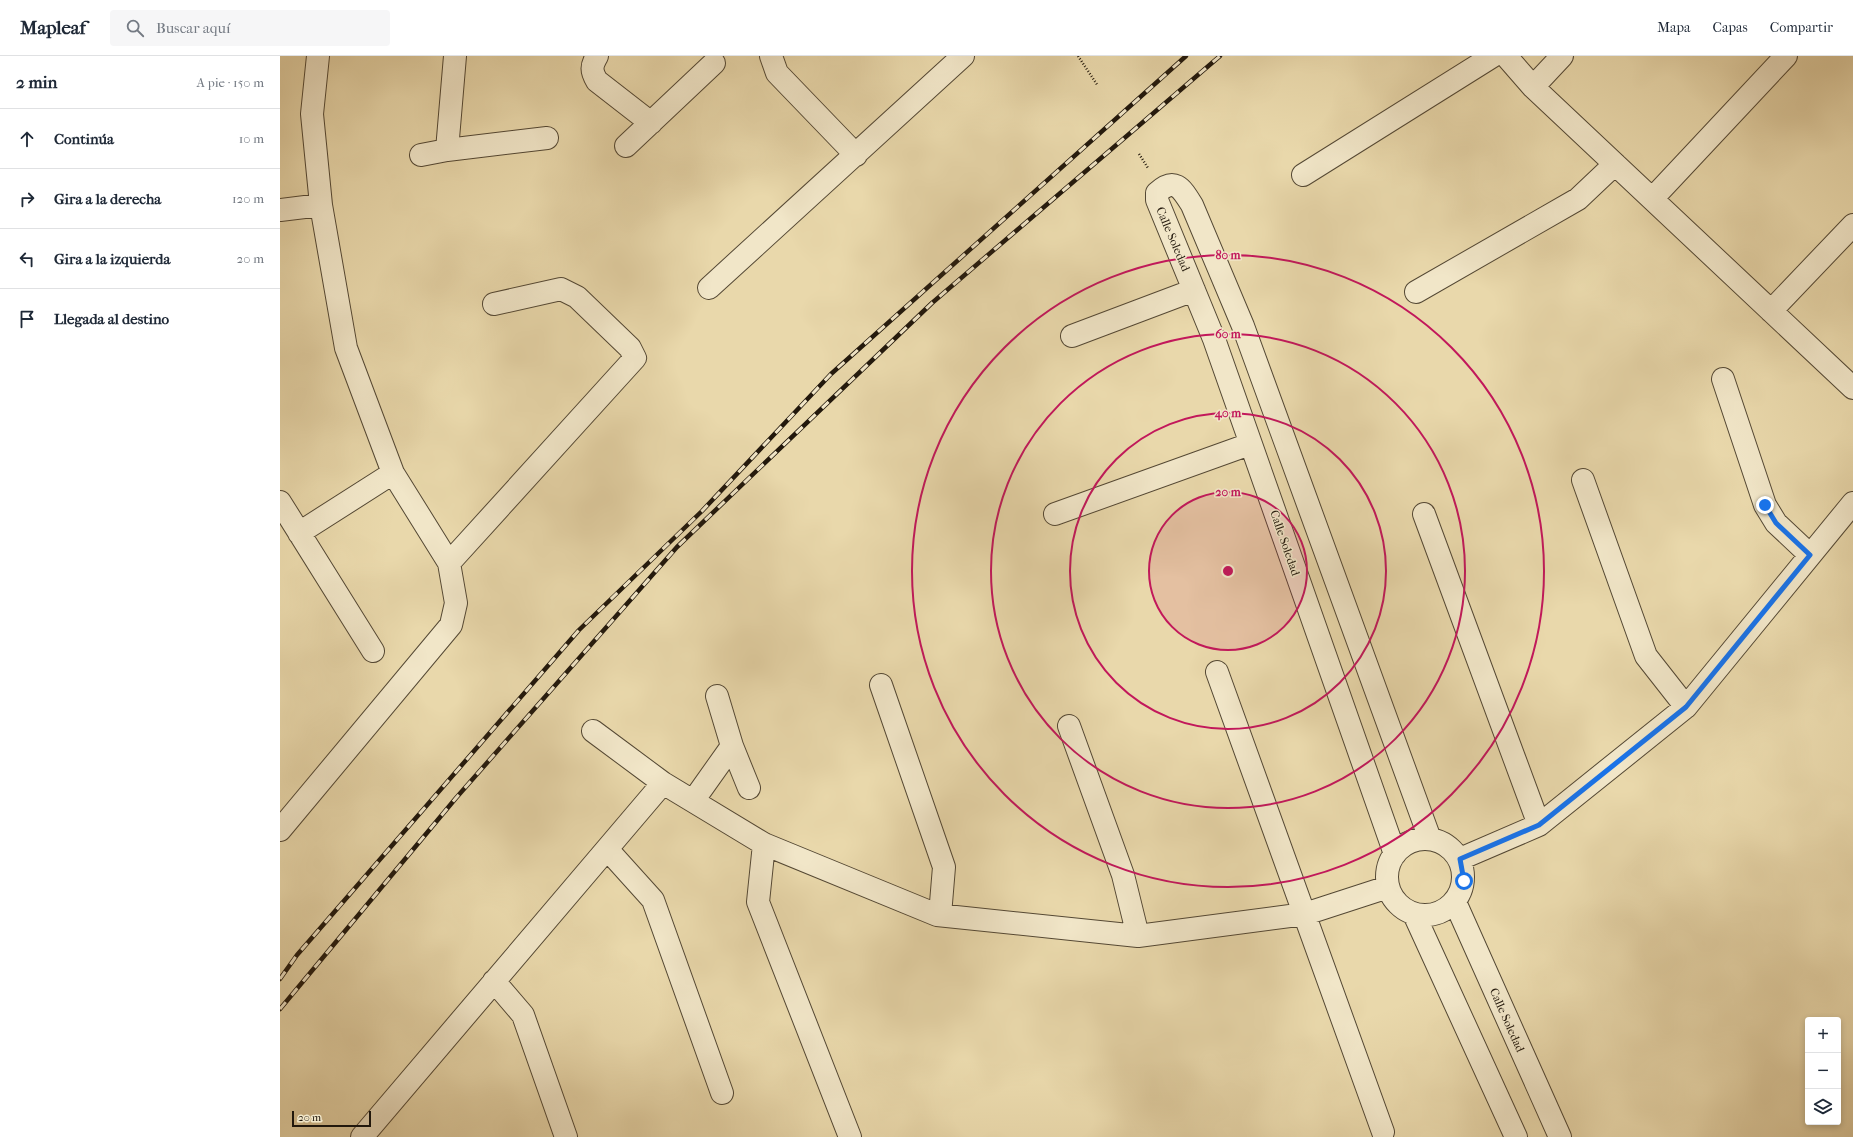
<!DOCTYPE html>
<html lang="es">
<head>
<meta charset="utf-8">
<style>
  :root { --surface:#fff; --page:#f6f6f7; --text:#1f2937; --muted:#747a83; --line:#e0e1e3 }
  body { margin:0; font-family:"IM FELL French Canon",serif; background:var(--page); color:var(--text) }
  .controls { position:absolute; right:12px; bottom:12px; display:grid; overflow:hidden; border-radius:4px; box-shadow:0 2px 6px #0003 }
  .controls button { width:36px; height:36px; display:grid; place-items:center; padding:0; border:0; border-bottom:1px solid var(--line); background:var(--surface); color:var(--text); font:20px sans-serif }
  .scale { position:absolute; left:12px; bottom:10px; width:79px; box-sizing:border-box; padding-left:4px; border:2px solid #22180c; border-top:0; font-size:11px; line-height:14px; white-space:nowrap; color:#22180c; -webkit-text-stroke:3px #f1e6c8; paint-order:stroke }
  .stop { position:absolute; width:12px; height:12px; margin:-9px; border:3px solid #1a73e8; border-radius:50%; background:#fff }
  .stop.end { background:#1a73e8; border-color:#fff; box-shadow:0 1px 4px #0008 }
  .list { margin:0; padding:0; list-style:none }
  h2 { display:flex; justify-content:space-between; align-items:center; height:52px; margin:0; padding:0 16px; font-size:17px }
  h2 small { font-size:13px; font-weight:400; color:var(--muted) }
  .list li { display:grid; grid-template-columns:26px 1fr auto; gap:12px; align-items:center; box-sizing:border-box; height:60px; padding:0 16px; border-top:1px solid var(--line) }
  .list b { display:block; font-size:15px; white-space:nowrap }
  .list em { font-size:13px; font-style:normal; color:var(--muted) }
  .icon { flex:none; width:22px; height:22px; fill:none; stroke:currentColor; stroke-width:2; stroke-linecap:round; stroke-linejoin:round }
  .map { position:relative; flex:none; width:1573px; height:1081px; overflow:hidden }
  header { display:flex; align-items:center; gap:24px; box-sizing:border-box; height:56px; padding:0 20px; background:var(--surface); border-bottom:1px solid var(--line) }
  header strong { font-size:19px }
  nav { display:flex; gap:22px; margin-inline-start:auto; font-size:14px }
  .search { width:280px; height:36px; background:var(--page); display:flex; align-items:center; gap:10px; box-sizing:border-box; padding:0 14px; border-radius:4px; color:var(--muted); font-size:15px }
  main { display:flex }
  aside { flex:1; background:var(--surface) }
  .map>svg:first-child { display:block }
</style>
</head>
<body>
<header>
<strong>Mapleaf</strong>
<div class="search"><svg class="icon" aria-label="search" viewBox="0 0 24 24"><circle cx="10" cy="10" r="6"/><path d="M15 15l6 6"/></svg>Buscar aquí</div>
<nav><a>Mapa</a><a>Capas</a><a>Compartir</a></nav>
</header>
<main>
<aside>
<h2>2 min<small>A pie · 150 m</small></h2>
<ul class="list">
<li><svg class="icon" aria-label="ahead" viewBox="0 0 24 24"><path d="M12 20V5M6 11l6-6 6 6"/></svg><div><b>Continúa</b></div><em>10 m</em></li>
<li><svg class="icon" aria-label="right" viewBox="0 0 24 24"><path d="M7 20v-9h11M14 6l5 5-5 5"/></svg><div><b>Gira a la derecha</b></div><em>120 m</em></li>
<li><svg class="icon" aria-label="left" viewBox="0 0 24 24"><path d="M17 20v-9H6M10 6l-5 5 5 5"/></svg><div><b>Gira a la izquierda</b></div><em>20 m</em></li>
<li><svg class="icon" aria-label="arrive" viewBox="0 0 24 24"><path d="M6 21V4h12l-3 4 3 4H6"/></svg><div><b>Llegada al destino</b></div></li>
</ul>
</aside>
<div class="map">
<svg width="1573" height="1081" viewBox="0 0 1573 1081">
  <rect width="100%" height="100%" fill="#e9d8ab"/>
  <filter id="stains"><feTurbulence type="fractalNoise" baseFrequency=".005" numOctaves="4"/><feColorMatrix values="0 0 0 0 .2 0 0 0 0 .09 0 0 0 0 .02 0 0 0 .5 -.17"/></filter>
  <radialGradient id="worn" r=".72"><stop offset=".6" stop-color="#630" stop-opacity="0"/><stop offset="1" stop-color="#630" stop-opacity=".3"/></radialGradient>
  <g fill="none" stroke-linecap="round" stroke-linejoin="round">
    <!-- minor casing -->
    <g stroke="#544834" stroke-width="24">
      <path id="minor" d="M 317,0 C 311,10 311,15 317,25 L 371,67
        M 491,0 L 497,17 L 576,99
        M 1226,0 L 1253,31 L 1573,332
        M 1253,31 L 1282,0
        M 346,90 L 434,7
        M 167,94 L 175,0
        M 141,99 L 167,94 L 267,82
        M 1023,119 L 1213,0
        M 1372,143 L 1506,0
        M 0,154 L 41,149
        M 429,232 L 683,0
        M 1136,236 L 1298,143 L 1335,108
        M 1491,255 L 1573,169
        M 792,280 L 914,234
        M 1443,323 L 1485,449 L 1496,467 L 1530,499
        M 1303,424 L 1366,600 L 1406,651
        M 0,446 L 93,595
        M 775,458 L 970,388
        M 1144,458 L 1259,769
        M 19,477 L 113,417
        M 169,507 L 355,302 L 350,292 L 297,241 L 281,233 L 214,248
        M 937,616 L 1103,1076
        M 601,629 L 664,811 L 660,859
        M 437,640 L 452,690 L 469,732
        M 789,670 L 843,819 L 858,880
        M 313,675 L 383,727 L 484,788 L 657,859 L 858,880 L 1025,858 L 1108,831
        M 413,745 L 452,690
        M 0,774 L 171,569 L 176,547 L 169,507 L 113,417 L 66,292 L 41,149 L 32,58 L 38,0
        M1107 821a38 38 0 1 1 76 0a38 38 0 1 1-76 0Z
        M 484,788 L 478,846 L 570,1081
        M 327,793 L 373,844 L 442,1037
        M 1115,798 L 934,283 L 877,144 L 877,137 C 895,120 902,133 912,149 L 963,270 L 1150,783
        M 1180,803 L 1259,769 L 1406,651 L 1573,447
        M 1175,846 L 1280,1081
        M 1134,858 L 1236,1081
        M 214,925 L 243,959 L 286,1081
        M 82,1081 L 383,727"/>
    </g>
    <!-- path -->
    <path stroke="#22180c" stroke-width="2.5" stroke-dasharray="1 2" stroke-linecap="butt" d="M 798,0 L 818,30
      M 859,98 L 868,112"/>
    <!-- minor -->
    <use href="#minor" stroke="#f1e6c8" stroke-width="22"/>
    <!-- rail casing -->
    <g stroke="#22180c" stroke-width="4.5">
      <path id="rail" d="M 0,923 L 17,899 L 299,574 L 422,455 L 551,318 L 906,0
        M 0,953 L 176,742 L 397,491 L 652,247 L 940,0"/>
    </g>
    <!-- rail -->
    <use href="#rail" stroke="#f1e6c8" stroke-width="3" stroke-dasharray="9" stroke-linecap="butt"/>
  </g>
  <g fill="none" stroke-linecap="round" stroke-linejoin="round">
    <!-- route -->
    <path stroke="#1a73e8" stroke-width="5" d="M 1184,825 L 1180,803 L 1259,769 L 1406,651 L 1530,499 L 1496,467 L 1485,449"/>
  </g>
  <!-- distance rings -->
  <circle cx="948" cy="515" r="79" fill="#c2185b" fill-opacity=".12"/>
  <g fill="none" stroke="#c2185b" stroke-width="2">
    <circle cx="948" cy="515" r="79"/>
    <circle cx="948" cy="515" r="158"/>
    <circle cx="948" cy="515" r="237"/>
    <circle cx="948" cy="515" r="316"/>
  </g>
  <g text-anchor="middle" stroke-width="3" stroke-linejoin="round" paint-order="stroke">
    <!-- street labels -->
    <g font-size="12" fill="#22180c" stroke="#f1e6c8">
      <text transform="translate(893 183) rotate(67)" y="4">Calle Soledad</text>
      <text transform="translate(1005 487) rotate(71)" y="4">Calle Soledad</text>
      <text transform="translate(1227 964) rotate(66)" y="4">Calle Soledad</text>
    </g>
  </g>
  <circle cx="948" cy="515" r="6" fill="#c2185b" stroke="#f1e6c8" stroke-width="2"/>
  <g font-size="12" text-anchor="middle" font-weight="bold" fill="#c2185b" stroke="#f1e6c8" stroke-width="3" stroke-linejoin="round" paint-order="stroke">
    <text x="948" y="203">80 m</text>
    <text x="948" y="282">60 m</text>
    <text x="948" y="361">40 m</text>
    <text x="948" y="440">20 m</text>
  </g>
  <rect width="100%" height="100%" filter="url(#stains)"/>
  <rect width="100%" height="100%" fill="url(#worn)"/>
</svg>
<div class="controls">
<button>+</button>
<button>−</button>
<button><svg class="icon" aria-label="layers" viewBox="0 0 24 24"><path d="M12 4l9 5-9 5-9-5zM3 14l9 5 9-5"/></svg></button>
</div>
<div class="scale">20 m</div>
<div class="stop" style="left:1184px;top:825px"></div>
<div class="stop end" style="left:1485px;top:449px"></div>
</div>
</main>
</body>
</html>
